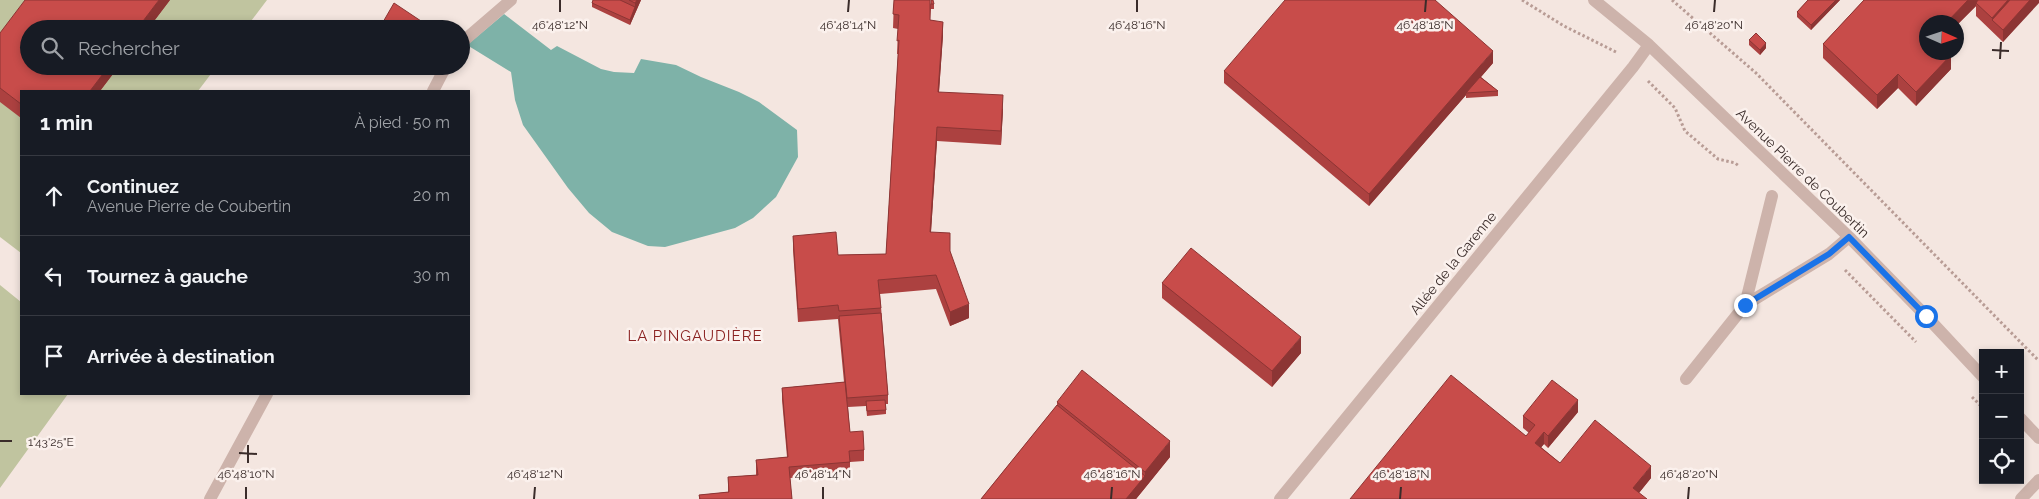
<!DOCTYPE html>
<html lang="fr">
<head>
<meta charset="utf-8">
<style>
  :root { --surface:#171b24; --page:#242831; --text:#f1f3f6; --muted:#9ea1a6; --line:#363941 }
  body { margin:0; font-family:Raleway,sans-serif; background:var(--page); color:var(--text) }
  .controls { position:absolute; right:15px; bottom:15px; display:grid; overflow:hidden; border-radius:0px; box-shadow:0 2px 8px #0003 }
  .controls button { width:45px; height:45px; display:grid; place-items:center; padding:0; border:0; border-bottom:1px solid var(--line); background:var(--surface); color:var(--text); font:25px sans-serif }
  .compass { position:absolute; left:1919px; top:15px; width:45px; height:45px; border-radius:50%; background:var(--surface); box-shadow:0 2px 8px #0003; rotate:93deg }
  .stop { position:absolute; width:15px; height:15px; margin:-11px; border:4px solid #1a73e8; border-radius:50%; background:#fff }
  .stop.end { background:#1a73e8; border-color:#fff; box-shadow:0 1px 5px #0008 }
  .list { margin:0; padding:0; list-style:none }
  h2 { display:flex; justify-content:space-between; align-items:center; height:65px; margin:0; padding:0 20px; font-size:21px }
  h2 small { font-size:16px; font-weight:400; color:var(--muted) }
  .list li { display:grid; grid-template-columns:32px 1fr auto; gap:15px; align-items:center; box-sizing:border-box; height:80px; padding:0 20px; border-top:1px solid var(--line) }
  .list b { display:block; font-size:19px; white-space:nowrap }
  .list p { margin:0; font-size:16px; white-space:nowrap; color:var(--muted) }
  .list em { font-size:16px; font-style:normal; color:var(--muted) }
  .icon { flex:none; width:28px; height:28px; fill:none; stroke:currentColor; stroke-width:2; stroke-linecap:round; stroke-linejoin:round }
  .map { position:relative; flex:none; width:2039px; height:499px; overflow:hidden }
  .search { position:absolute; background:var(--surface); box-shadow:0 2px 8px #0003; left:20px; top:20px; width:450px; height:55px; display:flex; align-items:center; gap:12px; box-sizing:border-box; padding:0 18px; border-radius:28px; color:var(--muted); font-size:19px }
  .panel { position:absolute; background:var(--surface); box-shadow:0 2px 8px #0003; left:20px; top:90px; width:450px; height:305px; border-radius:0px }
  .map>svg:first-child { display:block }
</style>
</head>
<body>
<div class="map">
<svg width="2039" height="499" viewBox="0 0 2039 499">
  <rect width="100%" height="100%" fill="#f4e6e0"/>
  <!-- green -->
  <path fill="#c0c49f" d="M 0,0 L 267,0 L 245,29 L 29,29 L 29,66 L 217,66 L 198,91 L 21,91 L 21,253 L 0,237 Z
    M 0,285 L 21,302 L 21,394 L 68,394 L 0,488 Z"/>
  <!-- water -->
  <path fill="#7eb2a8" d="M 504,14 L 551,50 L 557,46 L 601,69 L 614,72 L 634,73 L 641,59 L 676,65 L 701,77 L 739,92 L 759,102 L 797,130 L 798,157 L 776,197 L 753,218 L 735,228 L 665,247 L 648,246 L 612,232 L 589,213 L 568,188 L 523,125 L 515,100 L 511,72 L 467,45 Z"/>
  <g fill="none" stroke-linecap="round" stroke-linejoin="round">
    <!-- path -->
    <path stroke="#b89c95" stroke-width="3" stroke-dasharray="2.5 2.5" stroke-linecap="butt" d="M 1522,0 L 1564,26 L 1616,52
      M 1672,0 L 1756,73 L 2039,361
      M 1648,81 L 1675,108 L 1685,131 L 1718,159 L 1735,163 L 1739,166
      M 1845,270 L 1916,342
      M 1972,397 L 1983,408"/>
    <!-- minor -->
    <path stroke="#cdb3ab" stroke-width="12" d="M 1594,0 L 1649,45 L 1849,237 L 1926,316 L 1983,377
      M 461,43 L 511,0
      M 433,91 L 446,66
      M 1745,305 L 1772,196
      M 1686,379 L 1745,305 L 1829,254 L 1849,237
      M 2020,418 L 2039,438
      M 210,499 L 267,394
      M 1280,499 L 1633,67 L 1649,45
      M 2021,499 L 2039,480"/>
  </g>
  <!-- wall -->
  <path fill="#ac4140" d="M 170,0 L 148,29 L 29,29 L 29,66 L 119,66 L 100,91 L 21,91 L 21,118 L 0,102 L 0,33 Z
    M 593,0 L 641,0 L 630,25 L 592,7 L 592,3 Z
    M 894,0 L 934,4 L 934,9 L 931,9 L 930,20 L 943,23 L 943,35 L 939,92 L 1003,109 L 1001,145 L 937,141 L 931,232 L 950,251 L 969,318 L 950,326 L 936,289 L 880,294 L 888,395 L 888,404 L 886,404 L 886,414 L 867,416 L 866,406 L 848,407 L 850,432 L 864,450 L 864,461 L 850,462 L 850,474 L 790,478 L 792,499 L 699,499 L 699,495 L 728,492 L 728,477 L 756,475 L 756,460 L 787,457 L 782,400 L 782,388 L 844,382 L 838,319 L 798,322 L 793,250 L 793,236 L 838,255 L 886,254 L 898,54 L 897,54 L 898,29 L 893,28 Z
    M 1808,0 L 1840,0 L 1811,30 L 1797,17 L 1797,12 Z
    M 1864,0 L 2039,0 L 2003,42 L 1976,16 L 1976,6 L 1956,26 L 1956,22 L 1926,22 L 1951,69 L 1916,106 L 1898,88 L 1877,109 L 1823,58 L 1823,44 Z
    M 1749,40 L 1766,48 L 1760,55 L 1749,45 Z
    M 1493,63 L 1481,77 L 1498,91 L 1498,96 L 1466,98 L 1466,95 L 1369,206 L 1224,83 L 1224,71 Z
    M 391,66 L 404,66 L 401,72 Z
    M 1162,283 L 1301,353 L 1272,387 L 1162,298 Z
    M 1057,402 L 1170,457 L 1136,499 L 981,499 L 1057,405 Z
    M 1578,412 L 1548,448 L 1544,444 L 1541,447 L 1560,463 L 1651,478 L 1639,493 L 1350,499 L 1526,436 L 1529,433 L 1523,428 L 1523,416 Z"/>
  <!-- shaded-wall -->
  <path fill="#8c3534" d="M 159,0 L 170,0 L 148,29 L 137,29 Z
    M 637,0 L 641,0 L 630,25 L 630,20 L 635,7 L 635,3 Z
    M 1836,0 L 1840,0 L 1811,30 L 1811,25 Z
    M 1968,0 L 1979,0 L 1976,3 L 1976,6 L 1956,26 L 1956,22 L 1947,22 Z
    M 2008,0 L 2021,0 L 1992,20 L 1992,18 Z
    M 2030,0 L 2039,0 L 2039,3 L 2003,42 L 2003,30 Z
    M 943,22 L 943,35 L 938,105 L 938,92 Z
    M 424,23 L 424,29 L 421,29 Z
    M 1766,43 L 1766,48 L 1760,55 L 1760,50 Z
    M 1493,51 L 1493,63 L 1467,93 L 1466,93 L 1466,95 L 1369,206 L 1369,194 Z
    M 1951,55 L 1951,69 L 1916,106 L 1916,92 Z
    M 109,66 L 119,66 L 100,91 L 90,91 Z
    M 401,66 L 404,66 L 401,72 Z
    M 1898,74 L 1898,88 L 1877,109 L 1877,95 Z
    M 1003,95 L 1003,109 L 1001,145 L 1001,131 Z
    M 937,127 L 937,141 L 930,246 L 930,232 Z
    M 969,304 L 969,318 L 950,326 L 950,312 Z
    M 1301,337 L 1301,353 L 1272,387 L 1272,371 Z
    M 1578,400 L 1578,412 L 1548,448 L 1548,436 Z
    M 1544,432 L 1544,444 L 1535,455 L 1535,443 Z
    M 1170,441 L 1170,457 L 1145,488 L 1145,472 Z
    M 1651,466 L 1651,478 L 1634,499 L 1633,488 Z
    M 1145,476 L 1145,488 L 1136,499 L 1126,499 Z"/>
  <!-- building -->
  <path fill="#c84c4a" stroke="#8c3534" d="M 25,0 L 159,0 L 137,29 L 29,29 L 29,66 L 109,66 L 90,91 L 21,91 L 21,104 L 0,88 L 0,33 Z
    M 593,0 L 620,0 L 635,7 L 630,20 L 592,3 Z
    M 629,0 L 637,0 L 635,3 Z
    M 894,0 L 930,0 L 930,20 L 943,22 L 938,92 L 1003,95 L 1001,131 L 937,127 L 930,232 L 950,233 L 950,251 L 969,304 L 950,312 L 936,275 L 878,280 L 881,308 L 839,311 L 838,305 L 798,309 L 793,236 L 836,232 L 838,255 L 886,254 L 899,40 L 897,41 L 899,15 L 893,14 Z
    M 931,0 L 933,0 L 934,4 L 931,4 Z
    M 1285,0 L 1435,0 L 1493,51 L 1369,194 L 1224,71 Z
    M 1808,0 L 1836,0 L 1811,25 L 1797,12 Z
    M 1864,0 L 1968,0 L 1947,22 L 1926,22 L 1926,52 L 1949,52 L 1951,55 L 1916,92 L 1898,74 L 1877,95 L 1823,44 Z
    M 1978,0 L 2008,0 L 1992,18 L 1976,3 Z
    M 2010,0 L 2030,0 L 2003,30 L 1992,20 Z
    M 394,3 L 424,23 L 421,29 L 379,29 Z
    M 1756,33 L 1766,43 L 1760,50 L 1749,40 Z
    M 1480,77 L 1498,91 L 1466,93 Z
    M 1191,248 L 1301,337 L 1272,371 L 1162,283 Z
    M 881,313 L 888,395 L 847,398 L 839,316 Z
    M 1082,370 L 1170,441 L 1145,472 L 1057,402 Z
    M 1451,375 L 1526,436 L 1535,425 L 1523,416 L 1552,380 L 1578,400 L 1548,436 L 1544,432 L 1535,443 L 1560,463 L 1595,420 L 1651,466 L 1633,488 L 1647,499 L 1350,499 Z
    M 845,382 L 850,432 L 863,431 L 864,450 L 849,451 L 850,462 L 789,467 L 792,499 L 700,499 L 699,495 L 729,492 L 728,477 L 758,475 L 756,460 L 788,457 L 782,388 Z
    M 885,400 L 886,410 L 867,411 L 866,401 Z
    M 1057,405 L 1145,476 L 1126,499 L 981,499 Z"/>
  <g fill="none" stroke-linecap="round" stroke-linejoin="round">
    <!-- route -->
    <path stroke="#1a73e8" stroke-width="6" d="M 1745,305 L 1829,254 L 1849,237 L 1926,316"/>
  </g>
  <!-- ticks -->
  <path fill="none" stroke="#3a2c2a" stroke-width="2" d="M 560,12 L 560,0M 848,12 L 849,0M 1137,12 L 1137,0M 1425,12 L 1426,0M 1714,12 L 1715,0M 1992,50 L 2009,51M 2000,59 L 2001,42M 0,441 L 12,441M 239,453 L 257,454M 248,463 L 248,445M 246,499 L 246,487M 534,499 L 535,487M 823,499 L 823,487M 1111,499 L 1112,487M 1400,499 L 1401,487M 1688,499 L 1689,487"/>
  <g text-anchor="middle" stroke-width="5" stroke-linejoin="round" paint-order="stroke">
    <!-- street labels -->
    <g font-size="14" fill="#3a2c2a" stroke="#fbf1ed">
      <text transform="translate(1803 173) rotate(44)" y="5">Avenue Pierre de Coubertin</text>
      <text transform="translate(1453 263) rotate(-51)" y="5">Allée de la Garenne</text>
    </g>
    <!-- neighbourhood labels -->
    <g font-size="15" letter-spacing="1" fill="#8b2322" stroke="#fbf1ed">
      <text x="695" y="341">LA PINGAUDIÈRE</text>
    </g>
  </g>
  <g font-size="12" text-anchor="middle" fill="#3a2c2a" stroke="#fbf1ed" stroke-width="5" stroke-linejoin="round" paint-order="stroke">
    <text x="560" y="29">46°48'12"N</text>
    <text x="848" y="29">46°48'14"N</text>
    <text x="1137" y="29">46°48'16"N</text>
    <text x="1425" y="29">46°48'18"N</text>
    <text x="1714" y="29">46°48'20"N</text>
    <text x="51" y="446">1°43'25"E</text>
    <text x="246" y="478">46°48'10"N</text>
    <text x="535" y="478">46°48'12"N</text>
    <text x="823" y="478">46°48'14"N</text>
    <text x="1112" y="478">46°48'16"N</text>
    <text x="1401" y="478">46°48'18"N</text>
    <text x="1689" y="478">46°48'20"N</text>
  </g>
</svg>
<div class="controls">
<button>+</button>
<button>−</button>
<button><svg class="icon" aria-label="locate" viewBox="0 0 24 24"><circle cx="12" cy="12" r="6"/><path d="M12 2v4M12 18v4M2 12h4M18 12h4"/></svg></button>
</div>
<svg class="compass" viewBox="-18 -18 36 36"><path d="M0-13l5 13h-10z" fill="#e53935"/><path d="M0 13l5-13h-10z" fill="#9ea1a6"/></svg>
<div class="stop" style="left:1926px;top:316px"></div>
<div class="stop end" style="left:1745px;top:305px"></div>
<div class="search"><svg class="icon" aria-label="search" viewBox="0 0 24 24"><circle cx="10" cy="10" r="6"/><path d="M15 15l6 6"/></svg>Rechercher</div>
<section class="panel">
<h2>1 min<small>À pied · 50 m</small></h2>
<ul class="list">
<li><svg class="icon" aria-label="ahead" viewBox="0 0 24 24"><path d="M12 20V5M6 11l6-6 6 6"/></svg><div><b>Continuez</b><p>Avenue Pierre de Coubertin</p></div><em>20 m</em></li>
<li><svg class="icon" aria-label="left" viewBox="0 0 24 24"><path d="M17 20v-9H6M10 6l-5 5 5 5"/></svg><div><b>Tournez à gauche</b></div><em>30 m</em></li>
<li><svg class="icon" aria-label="arrive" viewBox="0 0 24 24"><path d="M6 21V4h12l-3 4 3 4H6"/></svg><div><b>Arrivée à destination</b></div></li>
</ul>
</section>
</div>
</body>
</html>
